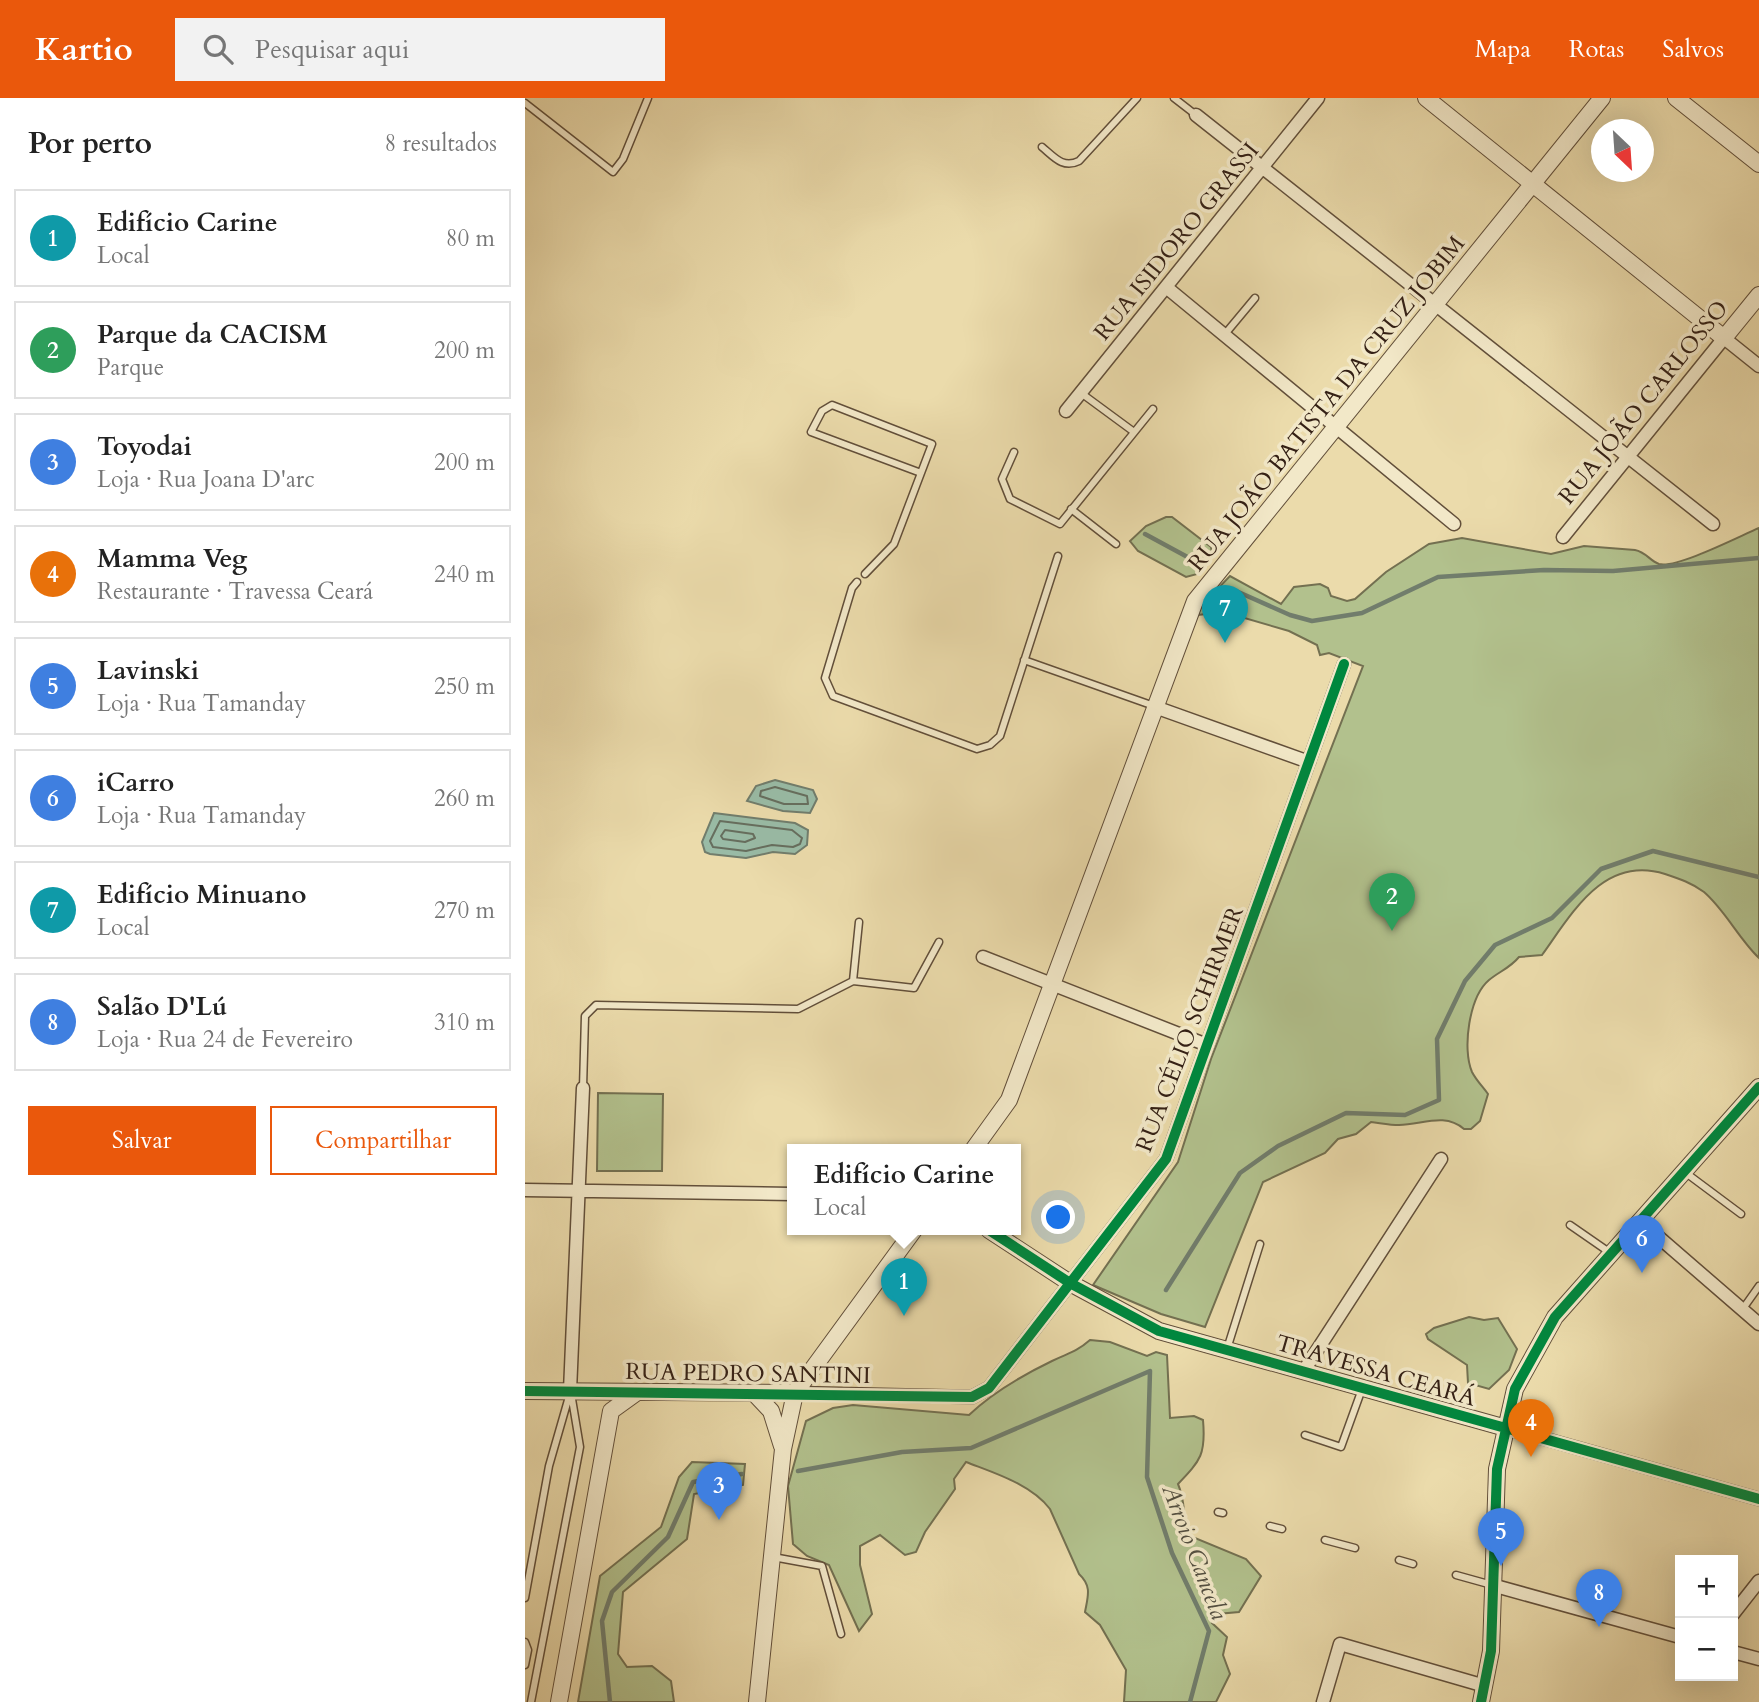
<!DOCTYPE html>
<html lang="pt">
<head>
<meta charset="utf-8">
<style>
  :root { --surface:#fff; --page:#f2f2f2; --text:#222; --muted:#767676; --line:#e0e0e0; --accent:#ea580c }
  body { margin:0; font-family:Cardo,serif; background:var(--page); color:var(--text) }
  .controls { position:absolute; right:21px; bottom:21px; display:grid; overflow:hidden; border-radius:0px; box-shadow:0 7px 28px #0002 }
  .controls button { width:63px; height:63px; display:grid; place-items:center; padding:0; border:0; border-bottom:2px solid var(--line); background:var(--surface); color:var(--text); font:35px sans-serif }
  .compass { position:absolute; left:1066px; top:21px; width:63px; height:63px; border-radius:50%; background:var(--surface); box-shadow:0 7px 28px #0002; rotate:155deg }
  .you { position:absolute; left:534px; top:1120px; width:24px; height:24px; margin:-18px; border:5px solid #fff; border-radius:50%; background:#1a73e8; box-shadow:0 0 0 10px #1a73e833 }
  .badge { display:grid; place-items:center; width:46px; height:46px; border-radius:50%; background:var(--accent); color:#fff; font-size:23px; font-weight:700 }
  .pin { position:absolute; translate:-50% -58px; filter:drop-shadow(0 2px 4px #0008) }
  .pin::after { content:''; position:absolute; top:37px; width:24px; height:21px; background:inherit; clip-path:polygon(0 0,100% 0,50% 100%) }
  .popup { position:absolute; left:262px; top:1046px; width:234px; height:91px; box-sizing:border-box; display:grid; place-content:center; border-radius:0px; background:var(--surface); filter:drop-shadow(0 2px 5px #0005); font-size:23px; white-space:nowrap; color:var(--muted) }
  .popup b { font-size:26px; color:var(--text) }
  .popup::after { content:''; position:absolute; left:50%; top:100%; margin-left:-14px; border:14px solid transparent; border-top-color:var(--surface) }
  .list { margin:0; padding:0; list-style:none }
  h2 { display:flex; justify-content:space-between; align-items:center; height:91px; margin:0; padding:0 28px; font-size:30px }
  h2 small { font-size:23px; font-weight:400; color:var(--muted) }
  .list li { display:grid; grid-template-columns:46px 1fr auto; gap:21px; align-items:center; box-sizing:border-box; height:98px; margin:0 14px 14px; padding:0 14px; border:2px solid var(--line); border-radius:0px }
  .list b { display:block; font-size:26px; white-space:nowrap }
  .list p { margin:0; font-size:23px; white-space:nowrap; color:var(--muted) }
  .list em { font-size:23px; font-style:normal; color:var(--muted) }
  .actions { display:flex; gap:14px; padding:21px 28px }
  .actions a { flex:1; padding:16px 0; border:2px solid var(--accent); border-radius:0px; text-align:center; font-size:24px; color:var(--accent) }
  .actions .main { background:var(--accent); color:#fff }
  .icon { flex:none; width:38px; height:38px; fill:none; stroke:currentColor; stroke-width:2; stroke-linecap:round; stroke-linejoin:round }
  .map { position:relative; flex:none; width:1234px; height:1604px; overflow:hidden }
  header { display:flex; align-items:center; gap:42px; box-sizing:border-box; height:98px; padding:0 35px; background:var(--accent); color:#fff }
  header strong { font-size:33px }
  nav { display:flex; gap:38px; margin-inline-start:auto; font-size:24px }
  .search { width:490px; height:63px; background:var(--page); display:flex; align-items:center; gap:18px; box-sizing:border-box; padding:0 24px; border-radius:0px; color:var(--muted); font-size:26px }
  main { display:flex }
  aside { flex:1; background:var(--surface) }
  .map>svg:first-child { display:block }
</style>
</head>
<body>
<header>
<strong>Kartio</strong>
<div class="search"><svg class="icon" aria-label="search" viewBox="0 0 24 24"><circle cx="10" cy="10" r="6"/><path d="M15 15l6 6"/></svg>Pesquisar aqui</div>
<nav><a>Mapa</a><a>Rotas</a><a>Salvos</a></nav>
</header>
<main>
<aside>
<h2>Por perto<small>8 resultados</small></h2>
<ul class="list">
<li><span class="badge" style="background:#0f9aa8">1</span><div><b>Edifício Carine</b><p>Local</p></div><em>80 m</em></li>
<li><span class="badge" style="background:#2e9e5b">2</span><div><b>Parque da CACISM</b><p>Parque</p></div><em>200 m</em></li>
<li><span class="badge" style="background:#3f7fe0">3</span><div><b>Toyodai</b><p>Loja · Rua Joana D'arc</p></div><em>200 m</em></li>
<li><span class="badge" style="background:#e8710a">4</span><div><b>Mamma Veg</b><p>Restaurante · Travessa Ceará</p></div><em>240 m</em></li>
<li><span class="badge" style="background:#3f7fe0">5</span><div><b>Lavinski</b><p>Loja · Rua Tamanday</p></div><em>250 m</em></li>
<li><span class="badge" style="background:#3f7fe0">6</span><div><b>iCarro</b><p>Loja · Rua Tamanday</p></div><em>260 m</em></li>
<li><span class="badge" style="background:#0f9aa8">7</span><div><b>Edifício Minuano</b><p>Local</p></div><em>270 m</em></li>
<li><span class="badge" style="background:#3f7fe0">8</span><div><b>Salão D'Lú</b><p>Loja · Rua 24 de Fevereiro</p></div><em>310 m</em></li>
</ul>
<div class="actions"><a class="main">Salvar</a><a>Compartilhar</a></div>
</aside>
<div class="map">
<svg width="1234" height="1604" viewBox="0 0 1234 1604">
  <rect width="100%" height="100%" fill="#ebdbab"/>
  <filter id="stains"><feTurbulence type="fractalNoise" baseFrequency=".00286" numOctaves="4"/><feColorMatrix values="0 0 0 0 .2 0 0 0 0 .09 0 0 0 0 .02 0 0 0 .5 -.17"/></filter>
  <radialGradient id="worn" r=".72"><stop offset=".6" stop-color="#630" stop-opacity="0"/><stop offset="1" stop-color="#630" stop-opacity=".3"/></radialGradient>
  <!-- green -->
  <path fill="#b2c18d" stroke="#737051" stroke-width="2" d="M 641,419 L 647,419 L 686,449 L 687,456 L 676,475 L 661,479 L 613,453 L 605,443 L 621,428 Z
    M 1234,430 L 1234,860 C 1214,841 1200,812 1179,794 C 1167,785 1155,781 1140,776 C 1079,757 1048,814 1017,857 L 994,859 C 985,870 975,873 964,882 C 944,899 937,951 947,974 C 951,982 958,989 963,996 L 955,1023 L 946,1031 L 939,1031 C 919,1014 897,1027 874,1027 C 865,1027 855,1025 846,1024 L 831,1036 L 813,1041 L 800,1055 L 738,1084 L 680,1229 L 636,1216 L 568,1187 L 653,1064 L 686,961 L 838,568 L 804,555 L 795,557 L 792,547 L 764,533 L 699,514 L 672,517 L 675,509 L 705,478 L 756,506 L 769,489 L 795,486 L 803,490 L 806,498 L 822,503 L 830,501 L 861,474 L 904,446 L 937,440 L 1026,456 L 1059,448 L 1110,452 C 1121,454 1125,463 1134,466 C 1151,471 1215,438 1234,430 Z
    M 73,995 L 138,996 L 137,1073 L 72,1073 Z
    M 944,1219 L 959,1222 L 973,1220 L 992,1251 L 984,1272 L 964,1291 L 943,1285 L 942,1267 L 903,1241 L 901,1236 L 909,1230 Z
    M 565,1242 L 585,1244 L 622,1258 L 631,1254 L 642,1257 L 645,1320 L 669,1318 L 678,1322 C 681,1356 676,1362 653,1386 C 662,1407 656,1420 665,1438 L 721,1461 L 736,1478 L 714,1514 L 692,1516 L 687,1525 L 702,1539 L 698,1557 L 705,1576 L 691,1604 L 599,1604 L 601,1572 L 575,1527 L 560,1514 C 563,1498 567,1488 554,1476 L 525,1411 C 506,1386 469,1375 441,1364 L 429,1381 L 430,1391 L 400,1434 L 391,1454 L 380,1457 L 355,1437 L 335,1448 L 335,1467 L 347,1516 L 334,1533 L 304,1467 L 282,1458 L 268,1446 L 263,1388 L 281,1323 L 308,1310 L 328,1307 L 444,1317 C 467,1295 498,1277 527,1263 C 543,1255 550,1255 565,1242 Z
    M 167,1364 L 220,1366 L 218,1387 L 169,1396 L 162,1441 L 98,1494 L 93,1556 L 102,1569 L 127,1568 L 146,1583 L 149,1604 L 53,1604 L 75,1478 L 136,1429 L 154,1379 Z"/>
  <!-- water -->
  <path fill="#99bba6" stroke="#717d6c" stroke-width="2" d="M 250,682 L 288,692 L 292,701 L 285,715 L 258,713 L 222,703 L 231,688 Z
    M 189,715 L 270,725 L 283,732 L 282,747 L 270,756 L 248,754 L 221,760 L 185,756 L 180,754 L 177,744 Z"/>
  <g fill="none" stroke-linecap="round" stroke-linejoin="round">
    <!-- shore -->
    <path stroke="#666e5e" stroke-width="2" d="M 250,689 L 282,698 L 283,706 L 259,706 L 235,698 L 236,693 Z
      M 195,723 L 267,732 L 277,740 L 275,746 L 268,749 L 247,747 L 221,753 L 188,749 L 185,743 Z
      M 200,732 L 228,736 L 230,740 L 220,744 L 198,741 L 196,738 Z"/>
    <!-- stream -->
    <path stroke="#717d6c" stroke-width="4.5" d="M 620,436 L 668,462
      M 711,493 L 765,517 L 787,523 L 837,515 L 913,479 L 1019,472 L 1088,473 L 1234,460
      M 641,1192 L 715,1075 L 753,1048 L 821,1015 L 880,1017 L 914,1002 L 912,941 L 940,883 L 970,847 L 1027,820 L 1076,771 L 1128,753 L 1234,779
      M 273,1373 L 377,1354 L 446,1350 L 625,1273 L 622,1379 L 647,1455 L 684,1533 L 665,1604
      M 85,1604 L 77,1523 L 87,1494 L 143,1439 L 168,1384 L 217,1376"/>
    <!-- service casing -->
    <g stroke="#624f3a" stroke-width="9">
      <path id="service" d="M 649,0 L 671,17
        M 0,5 L 88,74 L 98,61 L 123,0
        M 517,49 C 529,59 538,71 554,63 L 612,0
        M 700,236 L 730,200
        M 556,295 L 609,334
        M 489,354 L 477,381 L 485,401 L 535,426 L 628,311
        M 546,411 L 591,446
        M 340,476 L 369,446 L 407,346 L 307,307 L 297,313 L 286,334 L 396,375
        M 332,484 L 327,490 L 300,580 L 308,598 L 452,651 L 465,647 L 475,638 L 533,458
        M 499,562 L 629,608
        M 328,883 L 389,890 L 414,844
        M 58,990 L 60,918 L 71,907 L 273,911 L 328,883 L 334,824
        M 1161,1075 L 1216,1116
        M 1045,1127 L 1084,1154
        M 1217,1212 L 1234,1188
        M 702,1251 L 735,1146
        M 780,1337 L 816,1349 L 837,1291
        M 693,1414 L 698,1415
        M 745,1428 L 757,1431
        M 800,1442 L 830,1450
        M 248,1459 L 297,1468 L 316,1536
        M 874,1462 L 888,1466
        M 931,1477 L 967,1487
        M 0,1500 L 24,1368 L 45,1295
        M 0,1544 L 3,1552 L 0,1567
        M 6,1604 L 55,1349 L 46,1295"/>
    </g>
    <!-- minor casing -->
    <g stroke="#624f3a" stroke-width="15">
      <path id="minor" d="M 671,17 L 1188,426
        M 641,189 L 929,426
        M 541,313 L 793,0
        M 1038,439 L 1199,240 L 1234,268
        M 630,609 L 784,664
        M 458,859 L 682,947
        M 0,1092 L 267,1096
        M 1115,1123 L 1234,1226
        M 778,1274 L 916,1061
        M 45,1293 L 58,990
        M 270,1295 L 447,1299 L 464,1290 L 641,1061 L 819,566
        M 981,1330 L 1234,1401
        M 967,1487 L 1155,1539
        M 1208,1516 L 1234,1483
        M 1208,1554 L 1234,1561
        M 798,1604 L 815,1546 L 960,1588"/>
    </g>
    <!-- tertiary casing -->
    <g stroke="#624f3a" stroke-width="18">
      <path id="tertiary" d="M 901,0 L 1199,240 L 1234,197
        M 1151,0 L 1234,66
        M 448,1052 L 484,1002 L 670,503 L 1077,0
        M 464,1132 L 545,1185 L 634,1233 L 981,1330
        M 0,1293 L 270,1295
        M 230,1296 L 246,1313 L 257,1348
        M 34,1604 L 86,1313 L 111,1295
        M 232,1604 L 258,1351 L 270,1295 L 389,1132
        M 956,1604 L 966,1553 L 972,1371 L 990,1291 L 1030,1219 L 1234,989"/>
    </g>
    <!-- service -->
    <use href="#service" stroke="#f2e8c8" stroke-width="6"/>
    <!-- minor -->
    <use href="#minor" stroke="#f2e8c8" stroke-width="12"/>
    <!-- tertiary -->
    <use href="#tertiary" stroke="#f2e8c8" stroke-width="16"/>
    <!-- cycleway casing -->
    <g stroke="#f2e8c8" stroke-width="15">
      <path id="cycleway" d="M 464,1132 L 545,1185 L 634,1233 L 1234,1401
        M 0,1293 L 447,1299 L 464,1290 L 641,1061 L 819,566
        M 956,1604 L 966,1553 L 972,1371 L 990,1291 L 1030,1219 L 1234,989"/>
    </g>
    <!-- cycleway -->
    <use href="#cycleway" stroke="#00873e" stroke-width="10"/>
  </g>
  <g text-anchor="middle" stroke-width="7" stroke-linejoin="round" paint-order="stroke">
    <!-- street labels -->
    <g font-size="23" fill="#342015" stroke="#f2e8c8">
      <text transform="translate(651 143) rotate(-51)" y="8">RUA ISIDORO GRASSI</text>
      <text transform="translate(1118 304) rotate(-51)" y="8">RUA JOÃO CARLOSSO</text>
      <text transform="translate(801 305) rotate(-51)" y="8">RUA JOÃO BATISTA DA CRUZ JOBIM</text>
      <text transform="translate(664 931) rotate(-69)" y="8">RUA CÉLIO SCHIRMER</text>
      <text transform="translate(851 1272) rotate(16)" y="8">TRAVESSA CEARÁ</text>
      <text transform="translate(223 1275) rotate(1)" y="8">RUA PEDRO SANTINI</text>
    </g>
    <!-- water labels -->
    <g font-size="24" font-style="italic" fill="#524e40" stroke="#f2e8c8">
      <text transform="translate(670 1454) rotate(69)" y="8">Arroio Cancela</text>
    </g>
  </g>
  <rect width="100%" height="100%" filter="url(#stains)"/>
  <rect width="100%" height="100%" fill="url(#worn)"/>
</svg>
<div class="controls">
<button>+</button>
<button>−</button>
</div>
<svg class="compass" viewBox="-18 -18 36 36"><path d="M0-13l5 13h-10z" fill="#e53935"/><path d="M0 13l5-13h-10z" fill="#767676"/></svg>
<div class="you"></div>
<div class="pin badge" style="left:379px;top:1218px;background:#0f9aa8">1</div>
<div class="popup"><b>Edifício Carine</b>Local</div>
<div class="pin badge" style="left:867px;top:833px;background:#2e9e5b">2</div>
<div class="pin badge" style="left:194px;top:1422px;background:#3f7fe0">3</div>
<div class="pin badge" style="left:1006px;top:1359px;background:#e8710a">4</div>
<div class="pin badge" style="left:976px;top:1468px;background:#3f7fe0">5</div>
<div class="pin badge" style="left:1117px;top:1175px;background:#3f7fe0">6</div>
<div class="pin badge" style="left:700px;top:545px;background:#0f9aa8">7</div>
<div class="pin badge" style="left:1074px;top:1529px;background:#3f7fe0">8</div>
</div>
</main>
</body>
</html>
